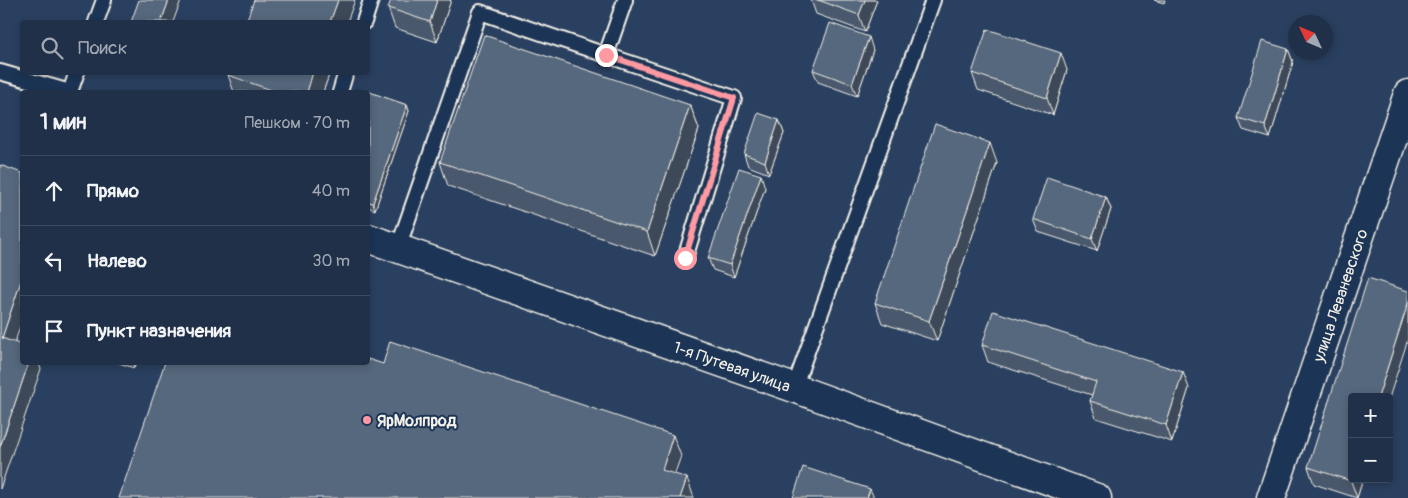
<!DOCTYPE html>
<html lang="ru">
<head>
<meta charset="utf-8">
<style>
  :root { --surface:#203048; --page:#2d3c52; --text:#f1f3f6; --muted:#a2a9b4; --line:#3d4b60 }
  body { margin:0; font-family:Pangolin,sans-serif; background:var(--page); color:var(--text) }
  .controls { position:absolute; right:15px; bottom:15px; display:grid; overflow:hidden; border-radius:5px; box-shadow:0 2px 8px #0003 }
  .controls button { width:45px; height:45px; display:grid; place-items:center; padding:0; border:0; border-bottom:1px solid var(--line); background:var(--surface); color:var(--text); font:25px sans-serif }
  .compass { position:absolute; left:1288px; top:15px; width:45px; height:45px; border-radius:50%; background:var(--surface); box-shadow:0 2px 8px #0003; rotate:314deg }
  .stop { position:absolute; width:15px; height:15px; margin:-11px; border:4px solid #ff9aa2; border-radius:50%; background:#fff }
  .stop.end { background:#ff9aa2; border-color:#fff; box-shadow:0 1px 5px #0008 }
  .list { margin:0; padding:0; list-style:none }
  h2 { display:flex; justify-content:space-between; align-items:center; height:65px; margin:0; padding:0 20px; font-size:21px }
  h2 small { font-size:16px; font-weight:400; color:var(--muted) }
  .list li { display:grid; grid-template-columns:32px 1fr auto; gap:15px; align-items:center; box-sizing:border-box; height:70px; padding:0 20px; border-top:1px solid var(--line) }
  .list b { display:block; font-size:19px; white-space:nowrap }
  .list em { font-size:16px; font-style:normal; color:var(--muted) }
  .icon { flex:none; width:28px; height:28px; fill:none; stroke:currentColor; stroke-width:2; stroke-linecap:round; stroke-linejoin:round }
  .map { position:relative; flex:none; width:1408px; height:498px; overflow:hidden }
  .search { position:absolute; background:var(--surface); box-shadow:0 2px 8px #0003; left:20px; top:20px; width:350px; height:55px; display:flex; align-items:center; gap:12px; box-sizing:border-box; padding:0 18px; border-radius:5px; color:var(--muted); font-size:19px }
  .panel { position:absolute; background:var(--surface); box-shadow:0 2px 8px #0003; left:20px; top:90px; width:350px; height:275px; border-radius:5px }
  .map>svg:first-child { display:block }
</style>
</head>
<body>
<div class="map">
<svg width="1408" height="498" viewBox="0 0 1408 498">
  <rect width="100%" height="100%" fill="#2a4060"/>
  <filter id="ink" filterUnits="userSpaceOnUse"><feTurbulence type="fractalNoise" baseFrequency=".02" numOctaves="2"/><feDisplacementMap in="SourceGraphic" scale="10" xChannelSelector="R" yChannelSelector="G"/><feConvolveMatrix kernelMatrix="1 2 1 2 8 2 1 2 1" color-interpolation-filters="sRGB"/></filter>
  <g filter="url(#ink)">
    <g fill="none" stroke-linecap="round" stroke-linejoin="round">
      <!-- service casing -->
      <g stroke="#f4f1e8" stroke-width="18">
        <path id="service" d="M 96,22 L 104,0
          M 364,22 L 371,0
          M 606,55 L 734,98 L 685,258
          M 0,72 L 70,92
          M 70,92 L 77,72
          M 340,92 L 346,72
          M 398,248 L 480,12 L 606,55 L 625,0
          M 794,388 L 933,0"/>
      </g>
      <!-- minor casing -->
      <g stroke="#f4f1e8" stroke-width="31">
        <g id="minor">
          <path id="s1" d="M 368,238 L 794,388 L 1097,498"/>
          <path id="s2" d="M 1271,498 L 1408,94"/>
        </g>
      </g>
      <!-- service -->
      <use href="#service" stroke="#1d3557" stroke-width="14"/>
      <!-- minor -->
      <use href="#minor" stroke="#1d3557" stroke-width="28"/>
    </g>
    <!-- wall -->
    <path fill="#4a596c" stroke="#f4f1e8" d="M 451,0 L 437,42 L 395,28 L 388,8 Z
      M 811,0 L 877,0 L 865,32 L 816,14 Z
      M 1154,0 L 1165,0 L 1164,3 Z
      M 1288,49 L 1293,62 L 1270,138 L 1243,130 L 1238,118 Z
      M 873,50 L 857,96 L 818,82 L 813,70 Z
      M 1067,70 L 1053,115 L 978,90 L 972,73 Z
      M 330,72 L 323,92 L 234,92 L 228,75 Z
      M 368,92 L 407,105 L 409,111 L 375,210 L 368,207 Z
      M 690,105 L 699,129 L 655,256 L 448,186 L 440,162 Z
      M 779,120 L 784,133 L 769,174 L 748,166 L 744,154 Z
      M 997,163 L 937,341 L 882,323 L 875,303 Z
      M 765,188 L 734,277 L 713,270 L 708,258 Z
      M 1106,197 L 1111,209 L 1097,251 L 1038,232 L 1033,219 Z
      M 982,345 L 1189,388 L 1172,442 L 1096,418 L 1090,401 L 1092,395 L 988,362 Z
      M 116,362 L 136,362 L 134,368 Z
      M 1308,467 L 1363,479 L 1357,498 L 1314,484 Z"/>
    <!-- shaded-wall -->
    <path fill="#3c4858" stroke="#f4f1e8" d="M 169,0 L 181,0 L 173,22 L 161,22 Z
      M 338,0 L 355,0 L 347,22 L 330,22 Z
      M 437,0 L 451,0 L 437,42 L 430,22 Z
      M 865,0 L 877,0 L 865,32 L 859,15 Z
      M 869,37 L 873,50 L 857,96 L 852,84 Z
      M 1288,49 L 1293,62 L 1270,138 L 1265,126 Z
      M 1061,53 L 1067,70 L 1053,115 L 1047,98 Z
      M 313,72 L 330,72 L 323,92 L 307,92 Z
      M 407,105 L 409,111 L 375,210 L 373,203 Z
      M 690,105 L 699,129 L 655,256 L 647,232 Z
      M 779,120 L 784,133 L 769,174 L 765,162 Z
      M 990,143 L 997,163 L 937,341 L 929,321 Z
      M 761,175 L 765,188 L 734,277 L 730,265 Z
      M 1106,197 L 1111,209 L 1097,251 L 1092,239 Z
      M 22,278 L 22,320 L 10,358 L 2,338 Z
      M 1408,303 L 1408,339 L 1389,398 L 1389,397 L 1378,397 Z
      M 29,362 L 38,362 L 41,369 L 0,489 L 0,447 Z
      M 133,362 L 136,362 L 134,368 Z
      M 1183,372 L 1189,388 L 1172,442 L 1166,425 Z
      M 673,435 L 681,456 L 669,490 L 662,470 Z
      M 687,478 L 694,498 L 680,498 Z
      M 1352,479 L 1363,479 L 1357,498 L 1351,481 Z
      M 870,489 L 874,498 L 867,498 Z"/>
    <!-- building -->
    <path fill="#56677d" stroke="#f4f1e8" d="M 139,0 L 169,0 L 161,22 L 131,22 Z
      M 254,0 L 338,0 L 330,22 L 246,22 Z
      M 391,0 L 437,0 L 430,22 L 388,8 Z
      M 818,0 L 865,0 L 859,15 Z
      M 830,23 L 869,37 L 852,84 L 813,70 Z
      M 987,29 L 1061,53 L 1047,98 L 972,73 Z
      M 484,35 L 690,105 L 647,232 L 440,162 Z
      M 1262,41 L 1288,49 L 1265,126 L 1238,118 Z
      M 229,72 L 313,72 L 307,92 L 277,92 L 228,75 Z
      M 364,90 L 407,105 L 373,203 L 368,202 L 368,92 L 363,92 Z
      M 758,113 L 779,120 L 765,162 L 744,154 Z
      M 935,124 L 990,143 L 929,321 L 875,303 Z
      M 0,165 L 22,173 L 22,278 L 2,338 L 22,345 L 22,362 L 29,362 L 0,447 Z
      M 739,168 L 761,175 L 730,265 L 708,258 Z
      M 1047,177 L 1106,197 L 1092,239 L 1033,219 Z
      M 1368,278 L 1408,291 L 1408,303 L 1378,397 L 1352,397 L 1352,479 L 1351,481 L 1308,467 Z
      M 993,311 L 1183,372 L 1166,425 L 1090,401 L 1096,382 L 982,345 Z
      M 390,341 L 673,435 L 662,470 L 687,478 L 680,498 L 119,498 L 165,362 L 368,362 L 368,359 L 383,364 Z
      M 803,467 L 870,489 L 867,498 L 793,498 Z"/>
  </g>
  <g fill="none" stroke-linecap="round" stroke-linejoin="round" filter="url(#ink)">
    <!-- route -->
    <path stroke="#ff9aa2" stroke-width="6" d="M 606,55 L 734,98 L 685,258"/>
  </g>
  <!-- markers -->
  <circle fill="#ff9aa2" stroke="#1d3557" stroke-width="2" cx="367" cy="420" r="5"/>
  <g text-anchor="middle" stroke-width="4" stroke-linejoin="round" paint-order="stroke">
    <!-- street labels -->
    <g font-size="16" fill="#f4f1e8" stroke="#1d3557">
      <text dy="6" stroke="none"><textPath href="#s2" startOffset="214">улица Леваневского</textPath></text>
      <text dy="6" stroke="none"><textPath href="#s1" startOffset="386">1-я Путевая улица</textPath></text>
    </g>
    <!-- poi labels -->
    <g font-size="16" font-weight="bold" fill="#f4f1e8" stroke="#1d3557" text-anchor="start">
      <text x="377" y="426">ЯрМолпрод</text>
    </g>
  </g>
</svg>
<div class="controls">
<button>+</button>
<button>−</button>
</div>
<svg class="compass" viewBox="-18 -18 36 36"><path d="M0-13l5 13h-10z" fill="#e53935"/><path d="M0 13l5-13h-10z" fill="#a2a9b4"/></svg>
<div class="stop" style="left:685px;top:258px"></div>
<div class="stop end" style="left:606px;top:55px"></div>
<div class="search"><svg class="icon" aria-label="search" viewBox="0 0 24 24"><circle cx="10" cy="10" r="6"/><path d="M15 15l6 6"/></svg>Поиск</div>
<section class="panel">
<h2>1 мин<small>Пешком · 70 m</small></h2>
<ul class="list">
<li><svg class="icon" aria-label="ahead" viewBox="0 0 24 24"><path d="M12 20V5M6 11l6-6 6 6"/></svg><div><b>Прямо</b></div><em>40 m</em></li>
<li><svg class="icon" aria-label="left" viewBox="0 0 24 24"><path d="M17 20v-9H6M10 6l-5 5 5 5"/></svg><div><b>Налево</b></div><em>30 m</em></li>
<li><svg class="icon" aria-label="arrive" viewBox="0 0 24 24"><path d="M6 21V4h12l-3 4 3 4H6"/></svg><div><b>Пункт назначения</b></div></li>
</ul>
</section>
</div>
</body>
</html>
